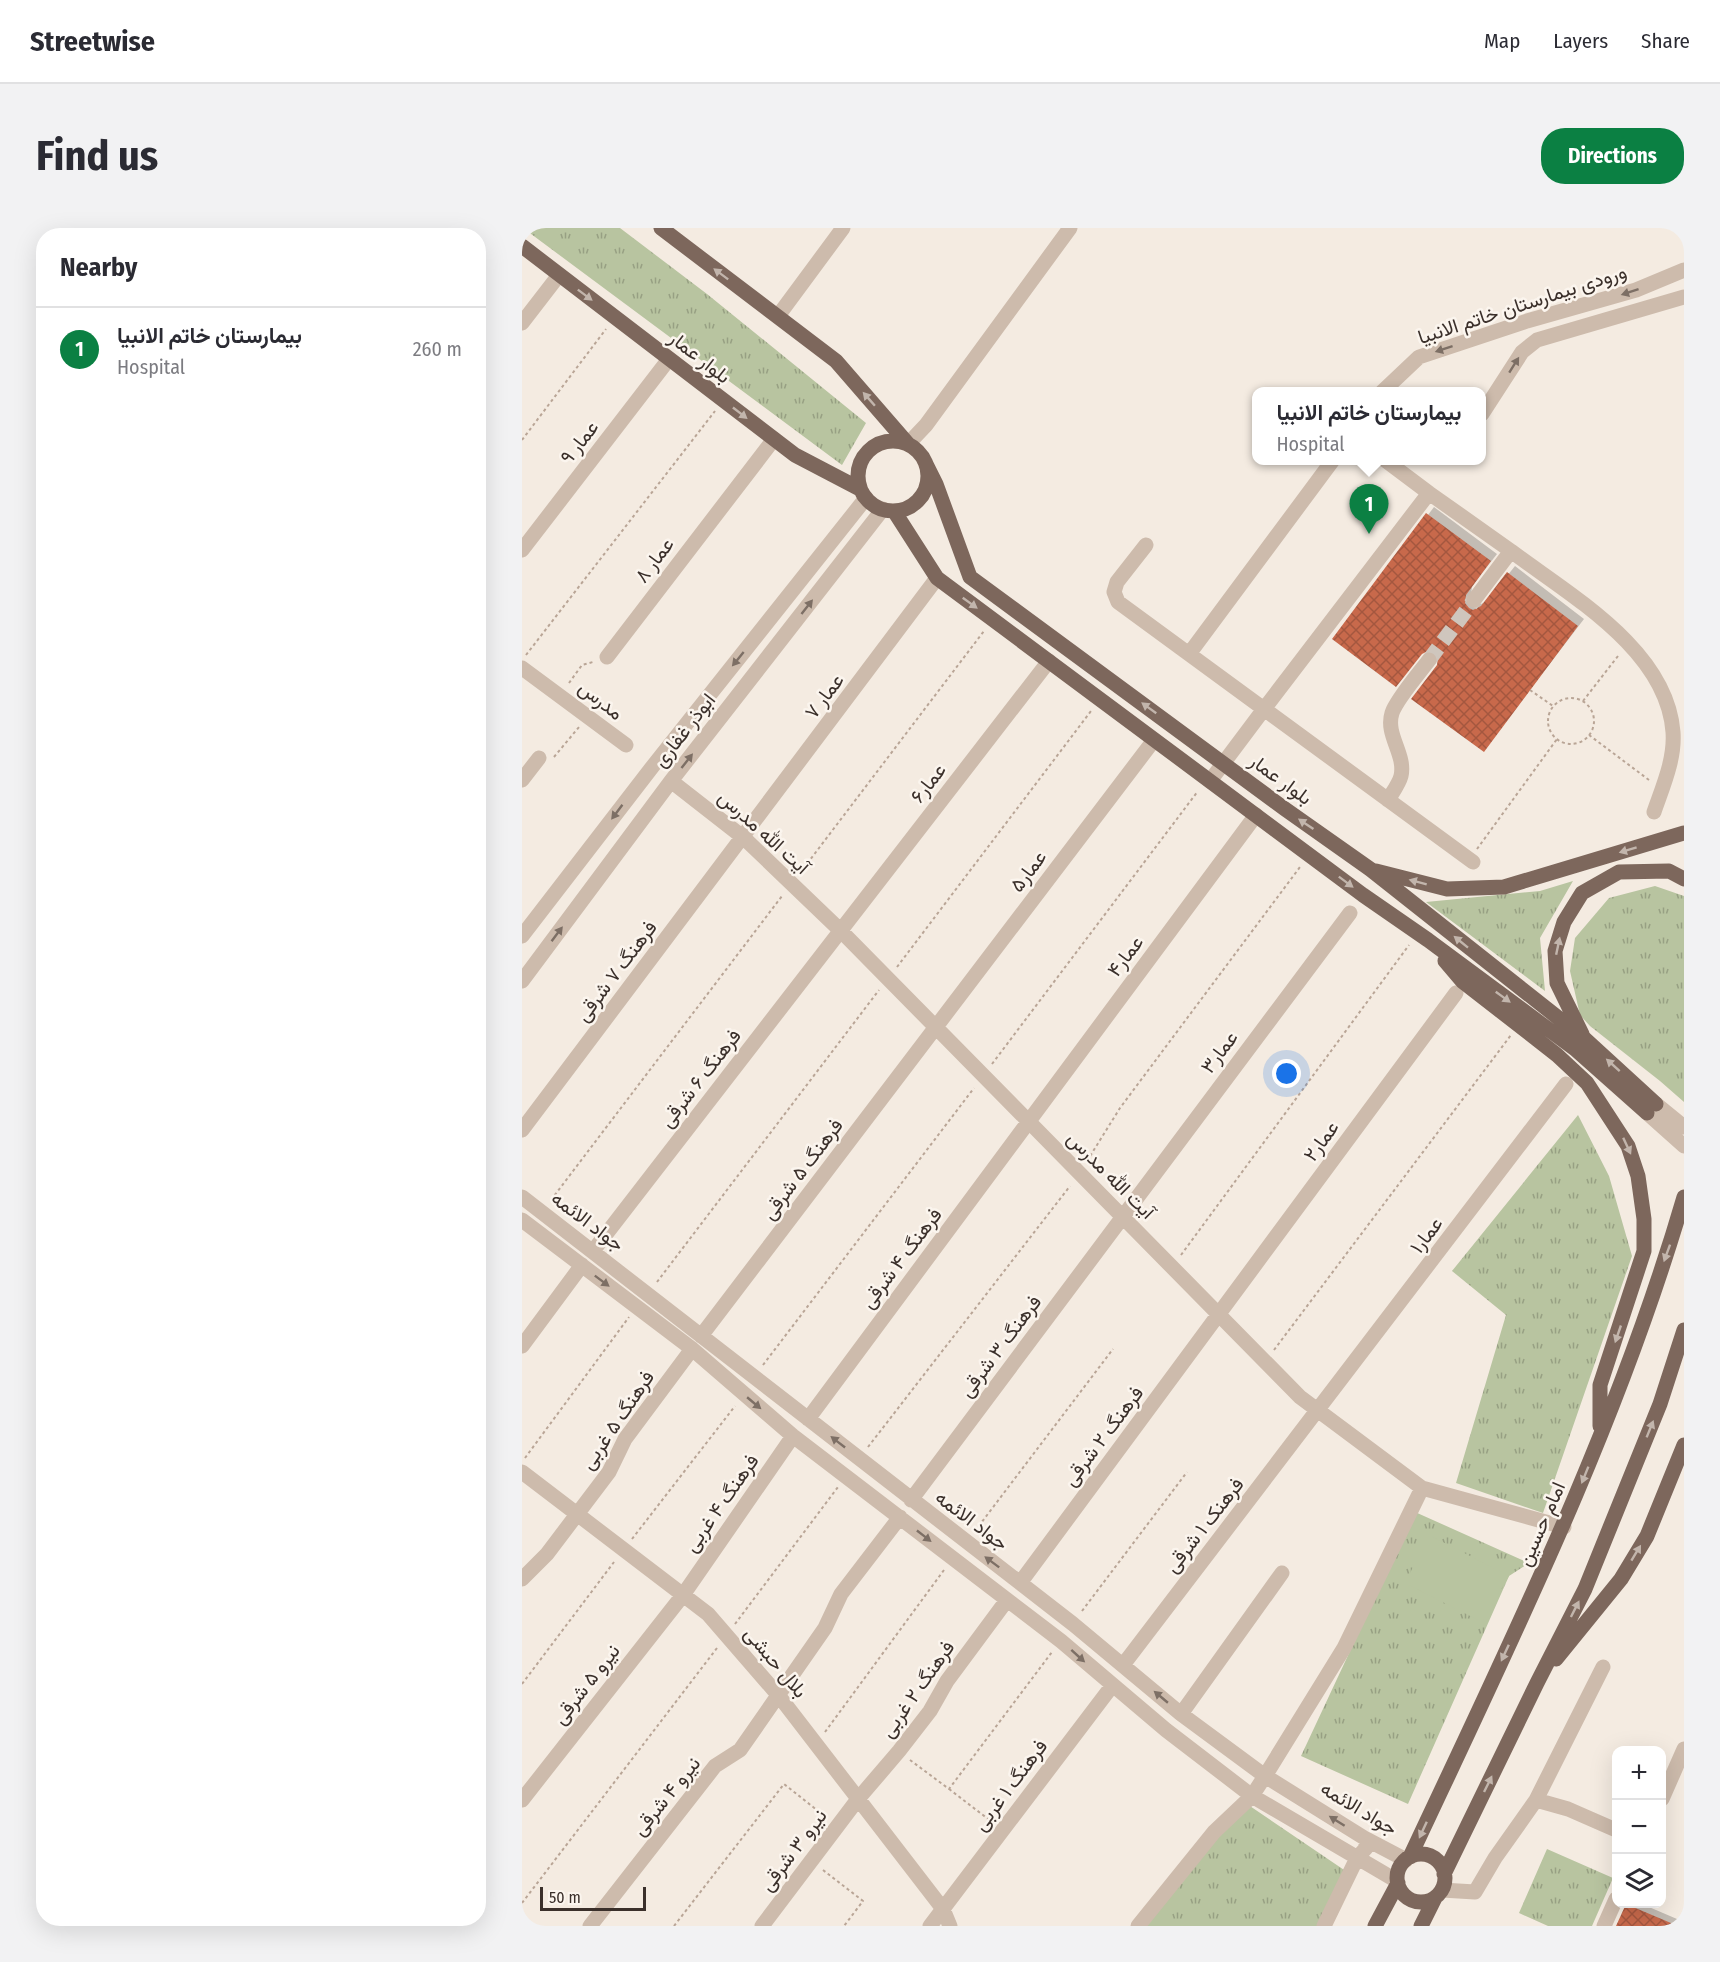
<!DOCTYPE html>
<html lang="en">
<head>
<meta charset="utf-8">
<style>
  :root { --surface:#fff; --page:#f2f2f3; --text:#2b2b33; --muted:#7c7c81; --line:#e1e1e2; --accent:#0b8043 }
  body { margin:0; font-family:"Fira Sans Condensed",Vazirmatn,sans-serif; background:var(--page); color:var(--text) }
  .controls { position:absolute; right:18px; bottom:18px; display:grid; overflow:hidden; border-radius:12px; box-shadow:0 6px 24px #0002 }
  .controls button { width:54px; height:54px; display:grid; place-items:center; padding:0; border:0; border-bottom:2px solid var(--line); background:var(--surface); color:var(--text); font:30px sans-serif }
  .scale { position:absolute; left:18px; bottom:15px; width:106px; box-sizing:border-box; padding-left:6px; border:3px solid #3b302b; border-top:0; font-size:16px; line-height:21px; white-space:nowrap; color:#3b302b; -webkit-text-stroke:4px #fbf5ee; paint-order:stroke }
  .you { position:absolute; left:765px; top:846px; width:21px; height:21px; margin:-15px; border:4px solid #fff; border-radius:50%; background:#1a73e8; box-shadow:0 0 0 9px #1a73e833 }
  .badge { display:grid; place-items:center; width:39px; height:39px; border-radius:50%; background:var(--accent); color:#fff; font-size:20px; font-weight:700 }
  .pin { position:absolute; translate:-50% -50px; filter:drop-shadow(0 2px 3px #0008) }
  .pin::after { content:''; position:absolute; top:32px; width:21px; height:18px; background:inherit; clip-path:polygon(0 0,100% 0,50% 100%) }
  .popup { position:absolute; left:730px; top:159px; width:234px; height:78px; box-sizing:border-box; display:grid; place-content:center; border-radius:12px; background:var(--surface); filter:drop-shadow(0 2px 4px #0005); font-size:20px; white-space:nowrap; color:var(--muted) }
  .popup b { font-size:22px; color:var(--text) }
  .popup::after { content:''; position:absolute; left:50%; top:100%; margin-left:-12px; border:12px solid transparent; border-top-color:var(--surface) }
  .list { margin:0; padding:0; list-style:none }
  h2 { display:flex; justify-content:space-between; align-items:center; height:78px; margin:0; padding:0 24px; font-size:26px }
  h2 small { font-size:20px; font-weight:400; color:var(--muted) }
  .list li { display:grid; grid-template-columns:39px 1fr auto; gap:18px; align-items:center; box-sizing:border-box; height:84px; padding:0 24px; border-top:2px solid var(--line) }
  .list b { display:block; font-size:22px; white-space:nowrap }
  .list p { margin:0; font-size:20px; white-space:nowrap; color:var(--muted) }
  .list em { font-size:20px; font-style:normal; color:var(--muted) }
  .icon { flex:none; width:33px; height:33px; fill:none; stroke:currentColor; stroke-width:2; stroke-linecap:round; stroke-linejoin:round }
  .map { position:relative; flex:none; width:1162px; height:1698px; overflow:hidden; border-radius:24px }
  header { display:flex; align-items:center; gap:36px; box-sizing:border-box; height:84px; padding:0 30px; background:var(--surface); border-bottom:2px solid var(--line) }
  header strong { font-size:28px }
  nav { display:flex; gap:33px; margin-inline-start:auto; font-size:21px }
  .intro { display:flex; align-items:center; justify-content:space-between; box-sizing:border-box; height:144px; padding:0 36px }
  h1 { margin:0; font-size:42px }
  .button { padding:15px 27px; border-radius:24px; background:var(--accent); color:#fff; font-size:21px; font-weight:700 }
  main { display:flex; gap:36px; padding:0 36px }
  aside { flex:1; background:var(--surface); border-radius:24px; box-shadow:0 6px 24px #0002 }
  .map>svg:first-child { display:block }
</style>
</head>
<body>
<header>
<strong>Streetwise</strong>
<nav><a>Map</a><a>Layers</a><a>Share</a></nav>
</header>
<div class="intro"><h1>Find us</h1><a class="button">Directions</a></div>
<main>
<aside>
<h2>Nearby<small></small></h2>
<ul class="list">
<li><span class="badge">1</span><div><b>بیمارستان خاتم الانبیا</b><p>Hospital</p></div><em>260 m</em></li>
</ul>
</aside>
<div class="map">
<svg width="1162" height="1698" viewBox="0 0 1162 1698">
  <defs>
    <pattern id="grass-tufts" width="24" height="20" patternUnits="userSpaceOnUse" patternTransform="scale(1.5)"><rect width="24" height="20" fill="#b8c4a0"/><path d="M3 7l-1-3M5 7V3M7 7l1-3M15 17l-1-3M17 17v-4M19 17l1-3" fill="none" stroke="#97a083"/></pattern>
    <pattern id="building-cross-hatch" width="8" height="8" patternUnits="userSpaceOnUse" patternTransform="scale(1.5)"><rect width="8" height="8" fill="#c8694b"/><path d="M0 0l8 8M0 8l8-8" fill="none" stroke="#a4573f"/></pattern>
  </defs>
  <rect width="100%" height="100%" fill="#f4ebe1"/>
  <!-- grass -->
  <path fill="url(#grass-tufts)" d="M 1,0 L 98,0 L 185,66 L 344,195 L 320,237 Z
    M 1051,653 L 1018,710 L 1023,763 L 904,674 L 1018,663 Z
    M 1133,658 L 1162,668 L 1162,874 L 1138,853 L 1068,798 L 1058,787 L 1048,743 L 1053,710 L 1087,670 Z
    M 1056,887 L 1087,948 L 1110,1028 L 1021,1285 L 934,1255 L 984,1087 L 930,1043 Z
    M 893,1284 L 1007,1335 L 987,1348 L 886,1576 L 779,1528 Z
    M 719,1572 L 831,1648 L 804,1698 L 624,1698 Z
    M 1025,1621 L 1091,1650 L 1070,1698 L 1026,1698 L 997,1685 Z"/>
  <!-- garden -->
  <path fill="#b8c4a0" d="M 907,1307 L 987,1348 L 960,1394 L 883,1355 Z"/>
  <!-- shadow -->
  <path fill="#0003" d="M 912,279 L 975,326 L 950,358 L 949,368 L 954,374 L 959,376 L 965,373 L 993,338 L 1062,391 L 962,522 L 916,438 L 918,428 L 913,423 L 908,421 L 901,423 L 812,411 Z
    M 1106,1676 L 1120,1676 L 1162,1694 L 1162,1698 L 1096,1698 Z"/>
  <!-- building -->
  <path fill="url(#building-cross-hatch)" d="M 904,285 L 969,333 L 944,367 L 943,375 L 947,380 L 951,382 L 959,378 L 985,344 L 1056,398 L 962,524 L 889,471 L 915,437 L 916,429 L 912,424 L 908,422 L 900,426 L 874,459 L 810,411 Z
    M 1104,1676 L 1156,1698 L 1094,1698 Z"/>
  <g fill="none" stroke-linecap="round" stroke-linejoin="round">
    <!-- minor-tunnel -->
    <path stroke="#cfc6bd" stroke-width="15" stroke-dasharray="15 8" stroke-linecap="butt" d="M 907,432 L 952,372"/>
    <!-- path -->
    <path stroke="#b9a596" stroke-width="2" stroke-dasharray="3 3" stroke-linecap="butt" d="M 0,212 L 84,101
      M 4,427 L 193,183
      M 47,455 L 60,437 L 71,434
      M 1008,462 L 1031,478
      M1026 493a23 23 0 1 1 46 0a23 23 0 1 1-46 0Z
      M 1061,473 L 1096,428
      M 1067,507 L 1127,552
      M 32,529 L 57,499
      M 955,621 L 1035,511
      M 278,645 L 462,403
      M 375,739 L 569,483
      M 470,836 L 676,563
      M 565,933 L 598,880 L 778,639
      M 29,972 L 260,668
      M 659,1027 L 887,717
      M 135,1054 L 357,762
      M 752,1122 L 989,807
      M 241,1137 L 452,860
      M 346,1219 L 548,958
      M 3,1230 L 107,1089
      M 453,1303 L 591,1121
      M 110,1311 L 213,1178
      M 560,1383 L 665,1244
      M 213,1396 L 316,1259
      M 0,1456 L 92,1334
      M 303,1504 L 422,1342
      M 388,1532 L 427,1561 L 530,1424
      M 427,1561 L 470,1594
      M 301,1642 L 341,1673 L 322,1698
      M 0,1675 L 195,1420
      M 152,1698 L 262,1556 L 305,1590"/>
    <!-- minor -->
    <path stroke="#cdbbac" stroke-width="15" d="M 256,88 L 321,0
      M 0,95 L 37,47
      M 860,164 L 897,129 L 1005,93 L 1114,62 L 1162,42
      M 960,186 L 1000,124 L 1015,112 L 1162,69
      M 386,216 L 404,197 L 548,0
      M 863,232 L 907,265 L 742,481 L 951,634
      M 907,265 L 989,323 L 952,372
      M 624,317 L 595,354 L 592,364 L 596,374 L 742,481 L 688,553
      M 0,322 L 147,131
      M 989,323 C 1049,368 1145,422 1151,504 C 1153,531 1141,558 1132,584
      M 667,426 L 811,232
      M 85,429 L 252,211
      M 0,440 L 104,517
      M 0,552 L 17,530
      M 149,553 L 222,610 L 319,703 L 778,1169 L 900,1260 L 1042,1299
      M 866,572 C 870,565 877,556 879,548 C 884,526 863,507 870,485 C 874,472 898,444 907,432
      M 0,708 L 131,538 L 344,270
      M 0,753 L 149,553 L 361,281
      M 1134,876 L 1162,899
      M 1125,885 L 1162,918
      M 0,902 L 415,350
      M 0,969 L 551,1396 L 659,1486 L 743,1548 L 844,1611 L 884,1632
      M 0,992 L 169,1120 L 271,1208 L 539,1413 L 644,1502 L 730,1568 L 875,1653
      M 71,1023 L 527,433
      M 179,1108 L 632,512
      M 0,1118 L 60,1037
      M 286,1191 L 734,587
      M 0,1244 L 186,1386 L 257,1468 L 421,1681 L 428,1698
      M 389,1272 L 828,685
      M 0,1351 L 25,1326 L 87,1244 L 103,1211 L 170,1121
      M 498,1355 L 934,765
      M 601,1437 L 1044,856
      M 659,1486 L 760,1345
      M 1140,1571 L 1162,1521
      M 0,1572 L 161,1367 L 271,1208
      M 1014,1572 L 1046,1581 L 1094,1602
      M 920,1662 L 953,1664 L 973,1630 L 1014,1572 L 1081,1439
      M 68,1698 L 193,1538 L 218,1522 L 303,1400 L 319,1366 L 378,1289
      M 240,1698 L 336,1571 L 377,1523 L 408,1483 L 425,1453 L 485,1372
      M 408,1698 L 590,1458
      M 616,1698 L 692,1604 L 730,1568 L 743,1548 L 822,1420 L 900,1260
      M 802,1698 L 835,1630 L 844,1620 L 844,1611
      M 1082,1698 L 1094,1671"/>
    <!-- major -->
    <path stroke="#7d675c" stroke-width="15" d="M 139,0 L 314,133 L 386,216
      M 0,18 L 273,227 L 338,261
      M336 248a35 35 0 1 1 70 0a35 35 0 1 1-70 0Z
      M 402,232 L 414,256 L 448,349 L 763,581 L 848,641 L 1063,811 L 1134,876
      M 372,283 L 415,350 L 841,667 L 906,712 L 1053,821 L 1125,885
      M 854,643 L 925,661 L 982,659 L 1162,605
      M 923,733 L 940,753 L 1035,827 L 1065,855 L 1106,918 L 1116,948 L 1122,991 L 1122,1023 L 1078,1157 L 1078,1198
      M 1060,806 L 1035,755 L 1033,723 L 1042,694 L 1060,665 L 1097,644 L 1147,643 L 1162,651
      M 1034,1431 L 1099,1351 L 1125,1308 L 1162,1217
      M875 1650a24 24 0 1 1 48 0a24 24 0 1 1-48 0Z
      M 888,1629 C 989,1413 1095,1199 1162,969
      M 922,1646 L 1015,1455 L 1063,1361 L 1138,1176 L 1162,1102
      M 853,1698 L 876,1655
      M 899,1698 L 913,1670"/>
  </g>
  <!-- one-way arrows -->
  <defs><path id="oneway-solid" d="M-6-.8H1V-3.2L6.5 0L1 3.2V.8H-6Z" transform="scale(1.5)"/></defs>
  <g fill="#c2b5ac">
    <use href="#oneway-solid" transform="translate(199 46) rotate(-143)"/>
    <use href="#oneway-solid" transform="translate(63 67) rotate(37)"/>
    <use href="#oneway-solid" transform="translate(347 171) rotate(-131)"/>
    <use href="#oneway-solid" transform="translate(218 185) rotate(38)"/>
    <use href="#oneway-solid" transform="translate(448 375) rotate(36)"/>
    <use href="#oneway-solid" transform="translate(627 480) rotate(-144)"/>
    <use href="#oneway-solid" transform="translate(784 596) rotate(-146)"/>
    <use href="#oneway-solid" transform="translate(1106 622) rotate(163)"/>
    <use href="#oneway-solid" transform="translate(824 654) rotate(37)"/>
    <use href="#oneway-solid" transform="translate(896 654) rotate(-165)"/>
    <use href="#oneway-solid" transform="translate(939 714) rotate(-141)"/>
    <use href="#oneway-solid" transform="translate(1036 718) rotate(-78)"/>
    <use href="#oneway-solid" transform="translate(981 769) rotate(36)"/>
    <use href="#oneway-solid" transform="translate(1091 837) rotate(-138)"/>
    <use href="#oneway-solid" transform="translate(1105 918) rotate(65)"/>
    <use href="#oneway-solid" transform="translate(1145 1025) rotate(110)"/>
    <use href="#oneway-solid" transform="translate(1096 1106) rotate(109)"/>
    <use href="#oneway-solid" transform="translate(1128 1201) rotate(-68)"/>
    <use href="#oneway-solid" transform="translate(1063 1247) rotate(112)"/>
    <use href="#oneway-solid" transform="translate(1114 1325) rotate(-59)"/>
    <use href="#oneway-solid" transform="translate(1053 1381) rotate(-63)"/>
    <use href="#oneway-solid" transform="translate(983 1425) rotate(115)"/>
    <use href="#oneway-solid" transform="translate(966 1556) rotate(-64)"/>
    <use href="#oneway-solid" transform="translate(901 1602) rotate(115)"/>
  </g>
  <g fill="#7d6f65">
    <use href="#oneway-solid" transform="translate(1108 64) rotate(162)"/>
    <use href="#oneway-solid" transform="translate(922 121) rotate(162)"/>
    <use href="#oneway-solid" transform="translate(992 137) rotate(-58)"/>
    <use href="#oneway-solid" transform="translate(285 379) rotate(-52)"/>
    <use href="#oneway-solid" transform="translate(216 431) rotate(129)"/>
    <use href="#oneway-solid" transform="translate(165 533) rotate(-52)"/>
    <use href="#oneway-solid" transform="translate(95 584) rotate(127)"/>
    <use href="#oneway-solid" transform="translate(35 706) rotate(-53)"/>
    <use href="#oneway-solid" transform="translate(80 1053) rotate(37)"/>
    <use href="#oneway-solid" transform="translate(232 1175) rotate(40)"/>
    <use href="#oneway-solid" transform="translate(316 1214) rotate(-142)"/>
    <use href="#oneway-solid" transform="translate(402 1308) rotate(38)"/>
    <use href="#oneway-solid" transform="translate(470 1334) rotate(-143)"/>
    <use href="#oneway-solid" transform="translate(556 1428) rotate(42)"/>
    <use href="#oneway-solid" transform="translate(639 1469) rotate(-140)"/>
    <use href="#oneway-solid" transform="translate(815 1593) rotate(-148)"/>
  </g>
  <g text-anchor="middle" stroke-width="5" stroke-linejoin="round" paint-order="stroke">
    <!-- street labels -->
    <g font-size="20" fill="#3b302b" stroke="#fbf5ee">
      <text transform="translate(1000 76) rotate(-18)" y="7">ورودی بیمارستان خاتم الانبیا</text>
      <text transform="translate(178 129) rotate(38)" y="7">بلوار عمار</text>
      <text transform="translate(57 214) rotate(-52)" y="7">عمار ۹</text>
      <text transform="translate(132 332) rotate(-53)" y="7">عمار ۸</text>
      <text transform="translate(302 468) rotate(-53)" y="7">عمار ۷</text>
      <text transform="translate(79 472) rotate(38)" y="7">مدرس</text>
      <text transform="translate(162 502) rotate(-52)" y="7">ابوذر غفاری</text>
      <text transform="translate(759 551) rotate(36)" y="7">بلوار عمار</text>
      <text transform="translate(406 555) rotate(-52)" y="7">عمار۶</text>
      <text transform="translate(242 604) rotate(42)" y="7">آیت الله مدرس</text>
      <text transform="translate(506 643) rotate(-53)" y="7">عمار۵</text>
      <text transform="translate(603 728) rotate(-53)" y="7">عمار۴</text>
      <text transform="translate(94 743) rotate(-53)" y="7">فرهنگ ۷ شرقی</text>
      <text transform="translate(697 824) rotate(-53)" y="7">عمار۳</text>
      <text transform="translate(178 850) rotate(-52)" y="7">فرهنگ ۶ شرقی</text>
      <text transform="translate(799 913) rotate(-54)" y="7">عمار۲</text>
      <text transform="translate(280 941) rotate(-53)" y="7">فرهنگ ۵ شرقی</text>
      <text transform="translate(589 947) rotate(45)" y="7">آیت الله مدرس</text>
      <text transform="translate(66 993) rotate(37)" y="7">جواد الائمه</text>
      <text transform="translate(904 1007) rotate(-53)" y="7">عمار۱</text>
      <text transform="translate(379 1030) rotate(-53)" y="7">فرهنگ ۴ شرقی</text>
      <text transform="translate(478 1118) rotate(-53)" y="7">فرهنگ ۳ شرقی</text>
      <text transform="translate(95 1192) rotate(-56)" y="7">فرهنگ ۵ غربی</text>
      <text transform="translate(581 1208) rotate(-53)" y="7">فرهنگ ۲ شرقی</text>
      <text transform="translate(199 1275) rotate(-55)" y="7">فرهنگ ۴ غربی</text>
      <text transform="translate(450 1292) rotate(37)" y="7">جواد الائمه</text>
      <text transform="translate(1019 1296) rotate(-66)" y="7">امام حسین</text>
      <text transform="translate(682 1297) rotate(-52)" y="7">فرهنک ۱ شرقی</text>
      <text transform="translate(254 1434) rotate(50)" y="7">بلال حبشی</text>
      <text transform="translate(64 1456) rotate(-52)" y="7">نیرو ۵ شرقی</text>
      <text transform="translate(395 1461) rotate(-55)" y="7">فرهنگ ۲ غربی</text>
      <text transform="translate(488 1557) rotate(-53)" y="7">فرهنگ ۱ غربی</text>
      <text transform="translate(144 1568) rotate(-51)" y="7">نیرو ۴ شرقی</text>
      <text transform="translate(837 1580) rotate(31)" y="7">جواد الائمه</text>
      <text transform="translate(271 1622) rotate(-53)" y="7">نیرو ۳ شرقی</text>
    </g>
  </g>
</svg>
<div class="controls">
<button>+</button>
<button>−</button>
<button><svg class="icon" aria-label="layers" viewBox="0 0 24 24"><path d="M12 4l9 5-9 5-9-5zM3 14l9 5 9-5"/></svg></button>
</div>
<div class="scale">50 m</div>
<div class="you"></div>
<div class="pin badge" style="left:847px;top:306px">1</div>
<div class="popup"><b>بیمارستان خاتم الانبیا</b>Hospital</div>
</div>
</main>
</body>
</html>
